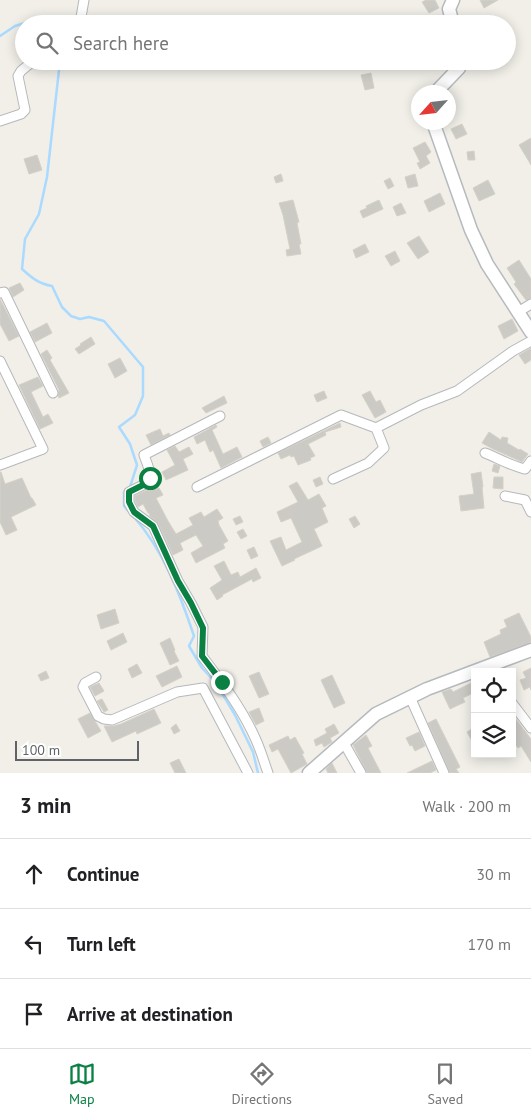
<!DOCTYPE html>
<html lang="en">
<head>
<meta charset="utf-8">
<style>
  :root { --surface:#fff; --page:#f2f2f2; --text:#202124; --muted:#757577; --line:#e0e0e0; --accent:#0b8043 }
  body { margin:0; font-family:"PT Sans",sans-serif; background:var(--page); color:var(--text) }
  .controls { position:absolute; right:15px; bottom:15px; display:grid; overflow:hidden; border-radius:0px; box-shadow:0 2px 12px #0003 }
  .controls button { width:45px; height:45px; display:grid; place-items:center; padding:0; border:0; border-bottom:1px solid var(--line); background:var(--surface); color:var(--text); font:25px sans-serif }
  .compass { position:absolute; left:411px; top:85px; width:45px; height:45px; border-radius:50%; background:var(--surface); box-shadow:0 2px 12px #0003; rotate:243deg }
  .scale { position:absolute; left:15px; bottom:12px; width:124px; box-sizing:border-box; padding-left:5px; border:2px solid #5f6368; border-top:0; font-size:14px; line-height:18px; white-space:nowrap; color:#5f6368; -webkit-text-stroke:4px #fff; paint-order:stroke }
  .stop { position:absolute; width:15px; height:15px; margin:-11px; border:4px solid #0b8043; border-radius:50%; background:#fff }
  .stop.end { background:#0b8043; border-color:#fff; box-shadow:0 1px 5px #0008 }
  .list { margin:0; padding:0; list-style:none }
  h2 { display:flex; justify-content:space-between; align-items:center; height:65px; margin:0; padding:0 20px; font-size:21px }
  h2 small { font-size:16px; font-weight:400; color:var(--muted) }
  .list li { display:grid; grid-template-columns:32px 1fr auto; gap:15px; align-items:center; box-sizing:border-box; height:70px; padding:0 20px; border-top:1px solid var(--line) }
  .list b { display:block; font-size:19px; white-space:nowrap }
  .list em { font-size:16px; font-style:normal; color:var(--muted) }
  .icon { flex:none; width:28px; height:28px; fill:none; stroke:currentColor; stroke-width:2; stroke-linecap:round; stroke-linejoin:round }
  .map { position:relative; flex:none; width:531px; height:773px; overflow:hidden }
  .search { position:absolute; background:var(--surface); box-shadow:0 2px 12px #0003; left:15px; right:15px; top:15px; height:55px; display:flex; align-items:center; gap:12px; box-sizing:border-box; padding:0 18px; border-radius:28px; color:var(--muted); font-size:19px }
  .sheet { height:275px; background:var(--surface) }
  nav { display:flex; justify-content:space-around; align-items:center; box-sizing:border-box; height:70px; border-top:1px solid var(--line); background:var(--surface); font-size:14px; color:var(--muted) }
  nav a { display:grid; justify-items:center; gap:2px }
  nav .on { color:var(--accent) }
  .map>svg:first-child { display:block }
</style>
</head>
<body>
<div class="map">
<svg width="531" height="773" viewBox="0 0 531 773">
  <rect width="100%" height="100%" fill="#f1efe8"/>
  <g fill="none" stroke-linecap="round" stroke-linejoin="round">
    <!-- stream -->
    <path stroke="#aadaff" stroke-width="2.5" d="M 0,36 L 15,26 L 41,18 L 45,24
      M 59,61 L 59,70 L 47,177 L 39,214 L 25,239 L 22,269 C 32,278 39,284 52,286 L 62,307 L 71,316 L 80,319 L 89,317 L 104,321 L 143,367 L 143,396 L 135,415 L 119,427 L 130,444 L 137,465 L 130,487
      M 126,491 L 124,492 L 124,506 L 130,513
      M 134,517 C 163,550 180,594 194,636 L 189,646 L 202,668 L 216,683 L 235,715 L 253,752 L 258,773"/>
  </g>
  <!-- building -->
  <path fill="#cccac5" stroke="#d6d1c6" d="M 426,0 L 435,0 L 439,8 L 429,13 L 422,2 Z
    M 480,0 L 498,0 L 484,8 Z
    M 371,73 L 374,88 L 365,90 L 361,75 Z
    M 462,124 L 467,134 L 456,139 L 451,129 Z
    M 531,138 L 531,165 L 519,145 Z
    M 425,142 L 431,152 L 426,156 L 430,163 L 420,169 L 417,163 L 420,162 L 413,148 Z
    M 474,151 L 475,160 L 468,160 L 467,152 Z
    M 37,155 L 42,170 L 29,174 L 24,159 Z
    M 281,174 L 283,181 L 276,183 L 274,177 Z
    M 415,174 L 418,186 L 408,188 L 405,177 Z
    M 390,178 L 394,186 L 388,189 L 384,181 Z
    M 488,180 L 495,194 L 479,201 L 473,188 Z
    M 440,193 L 445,204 L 429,212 L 424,201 Z
    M 293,200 L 299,222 L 297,223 L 301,244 L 299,244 L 301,254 L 287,256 L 286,250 L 290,249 L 283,215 L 279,203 Z
    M 379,200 L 383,209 L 363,218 L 360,211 L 367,208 L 366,206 Z
    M 401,203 L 406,213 L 397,216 L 393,207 Z
    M 419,236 L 429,252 L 418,259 L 407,243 Z
    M 365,244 L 369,252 L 356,258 L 353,250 Z
    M 395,251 L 400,261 L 391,266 L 385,256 Z
    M 519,260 L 531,279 L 531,298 L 526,300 L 514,284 L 516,282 L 507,268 Z
    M 20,283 L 24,290 L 13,297 L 9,288 Z
    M 0,299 L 19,336 L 9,341 L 0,324 Z
    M 512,319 L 518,331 L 504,339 L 498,326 Z
    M 47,323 L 52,333 L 35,342 L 30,332 Z
    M 91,337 L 95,344 L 79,354 L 75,349 L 81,345 L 80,344 Z
    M 531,348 L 531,360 L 525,364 L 519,355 Z
    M 47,350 L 52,358 L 50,360 L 69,393 L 59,398 L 58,396 L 59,390 L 41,354 Z
    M 120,358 L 127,371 L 115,378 L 108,364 Z
    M 38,377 L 43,386 L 31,392 L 43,417 L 48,414 L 53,423 L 40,429 L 19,385 Z
    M 324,391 L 327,398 L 317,402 L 314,395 Z
    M 370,391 L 376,402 L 380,400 L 386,412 L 375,418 L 362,395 Z
    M 224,396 L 227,403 L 206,413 L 202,408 Z
    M 340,423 L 341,427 L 325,432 L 326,435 L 308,444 L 315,456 L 310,458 L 311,460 L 298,465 L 294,456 L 291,457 L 290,455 L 281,459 L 278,453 Z
    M 216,425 L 217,427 L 212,430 L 223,454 L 237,447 L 242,457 L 221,468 L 213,450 L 210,452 L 205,440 L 197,444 L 194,437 Z
    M 160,429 L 163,436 L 169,433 L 170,435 L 151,445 L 146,435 Z
    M 489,432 L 501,440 L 502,437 L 508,438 L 507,443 L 519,450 L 520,449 L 528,454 L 522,462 L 493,449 L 482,443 Z
    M 268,437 L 271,443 L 263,447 L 260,441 Z
    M 175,446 L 179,452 L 189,447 L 193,454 L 183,459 L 188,470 L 166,480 L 162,472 L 175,465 L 167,450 Z
    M 494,464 L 500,466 L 498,473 L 492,471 Z
    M 0,472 L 1,472 L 5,484 L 22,478 L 31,498 L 32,498 L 36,505 L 11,517 L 17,530 L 6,535 L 0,522 Z
    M 481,472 L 483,487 L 482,487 L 484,508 L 461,511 L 459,496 L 474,494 L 471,474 Z
    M 320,477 L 323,484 L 316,487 L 313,480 Z
    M 494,477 L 503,477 L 503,489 L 493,488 Z
    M 297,482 L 308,500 L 319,494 L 326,506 L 322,508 L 328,522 L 314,529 L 322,546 L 294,559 L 295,560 L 282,566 L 270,541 L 281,537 L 286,550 L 302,542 L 291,518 L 281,522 L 277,512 L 298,502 L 289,486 Z
    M 153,487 L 155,490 L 159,488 L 163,495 L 156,498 L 168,521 L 176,534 L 193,525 L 189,518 L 201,512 L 204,517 L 217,509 L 223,518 L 218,521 L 219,525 L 228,541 L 223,544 L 225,548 L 196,563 L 191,553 L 203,546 L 196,535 L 180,543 L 183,550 L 173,555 L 158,523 L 150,516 L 149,513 L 148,513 L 143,504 L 138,507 L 135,501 L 135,496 Z
    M 240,516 L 243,522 L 236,525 L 233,519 Z
    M 355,516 L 360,524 L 354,528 L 349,519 Z
    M 243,529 L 247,536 L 241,539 L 237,532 Z
    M 254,547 L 258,556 L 251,559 L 247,550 Z
    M 224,561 L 231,575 L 238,572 L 240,577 L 256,568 L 261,578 L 253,582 L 252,579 L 222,595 L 223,596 L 217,600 L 210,588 L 222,580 L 214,566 Z
    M 115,609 L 119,623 L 101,629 L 97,615 Z
    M 519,613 L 531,637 L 531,642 L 490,657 L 484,642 L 501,634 L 500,630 L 507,627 L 504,620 Z
    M 123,633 L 127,642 L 111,650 L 107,641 Z
    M 170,638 L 175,650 L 174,651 L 179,661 L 170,665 L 160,643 Z
    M 137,664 L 142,673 L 132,678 L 128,669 Z
    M 177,666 L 182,677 L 162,687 L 156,676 Z
    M 531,668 L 531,690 L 530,687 L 524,690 L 520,680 L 526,678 L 523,672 Z
    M 46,671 L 49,678 L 41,681 L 38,675 Z
    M 259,672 L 269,694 L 259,698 L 249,676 Z
    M 332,675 L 345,703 L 334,708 L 321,680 Z
    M 475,681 L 475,692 L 463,698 L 465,702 L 450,709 L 442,692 L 451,689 L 453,692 Z
    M 99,683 L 104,691 L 95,696 L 90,687 Z
    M 102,699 L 108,710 L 104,712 L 97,701 Z
    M 259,708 L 264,721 L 256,725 L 249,712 Z
    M 154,709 L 161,723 L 137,734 L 136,731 L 112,742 L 104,726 L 114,726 L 121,724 Z
    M 90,713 L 101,731 L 88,738 L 78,719 Z
    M 512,714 L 531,739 L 531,762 L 521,746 L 518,748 L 512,739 Z
    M 436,719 L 460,767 L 456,769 L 459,773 L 450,773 L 428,723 Z
    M 176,724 L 180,731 L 174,734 L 171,728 Z
    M 334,724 L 339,733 L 330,738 L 332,742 L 324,747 L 322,743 L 316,746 L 314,740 L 327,733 L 325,729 Z
    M 475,727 L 475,746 L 467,732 Z
    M 419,732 L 425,746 L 415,751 L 412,745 L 410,746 L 406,738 Z
    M 366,735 L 372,746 L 368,748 L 381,773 L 367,773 L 353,745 Z
    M 288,736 L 290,740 L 295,737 L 304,753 L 302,754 L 307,764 L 291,773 L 278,749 L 272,752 L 269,745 Z
    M 179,759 L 186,773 L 175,773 L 170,763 Z
    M 432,761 L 436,770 L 430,773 L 407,773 Z
    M 332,763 L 337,773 L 328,773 L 326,769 Z"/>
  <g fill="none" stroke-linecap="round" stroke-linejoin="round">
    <!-- street casing -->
    <g stroke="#b5b8bc" stroke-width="11">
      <path id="street" d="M 77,24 L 81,17 L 84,0
        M 0,121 L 21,114 L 25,110 L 18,76 L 21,71 L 33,61
        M 0,293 L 4,292 L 53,393
        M 518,312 L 531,304
        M 0,361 L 43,449 L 0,465
        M 220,416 L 144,455 C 147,464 152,473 149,482 L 129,492 L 129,503 L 134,512 L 153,526 L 178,581 L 191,603 L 203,627 L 202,656 C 222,682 243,710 256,740 C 261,751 264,762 268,773
        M 485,453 C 498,458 511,466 525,469 L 531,461
        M 333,479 L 368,463 L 384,448 L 376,428 L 421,405 L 457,391 L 513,351 L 531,341
        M 197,487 L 341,415 L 376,428
        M 505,496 L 525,500 L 531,512
        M 96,677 L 85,683 L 83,687 L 98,716 L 104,719 L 112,720 L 177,692 L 203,688 L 248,773
        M 410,697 L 444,773
        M 512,703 L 531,728
        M 344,743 L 361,773"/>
    </g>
    <!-- secondary casing -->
    <g stroke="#b6babf" stroke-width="15">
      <path id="secondary" d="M 453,0 L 449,9 L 453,24
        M 436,92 L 459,68 L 461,61
        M 433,122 L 471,230 L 487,264 L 531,332
        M 309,773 L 376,714 L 427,689 L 531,650"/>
    </g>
    <!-- street -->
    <use href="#street" stroke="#fff" stroke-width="9"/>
    <!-- secondary -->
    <use href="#secondary" stroke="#fff" stroke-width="12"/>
  </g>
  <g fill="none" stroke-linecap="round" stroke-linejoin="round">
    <!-- route -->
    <path stroke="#0b8043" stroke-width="6" d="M 150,478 L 149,482 L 129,492 L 129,502 L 134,512 L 153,526 L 178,581 L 191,603 L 203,628 L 202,656 L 222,682"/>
  </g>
</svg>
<div class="controls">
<button><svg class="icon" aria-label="locate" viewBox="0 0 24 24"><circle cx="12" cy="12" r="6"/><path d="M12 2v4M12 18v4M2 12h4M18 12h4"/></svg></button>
<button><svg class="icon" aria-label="layers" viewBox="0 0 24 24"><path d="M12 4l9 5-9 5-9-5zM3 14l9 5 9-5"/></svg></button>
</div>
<svg class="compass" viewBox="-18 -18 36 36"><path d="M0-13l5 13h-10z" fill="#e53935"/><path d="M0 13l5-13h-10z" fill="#757577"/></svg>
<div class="scale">100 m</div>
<div class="stop" style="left:150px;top:478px"></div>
<div class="stop end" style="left:222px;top:682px"></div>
<div class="search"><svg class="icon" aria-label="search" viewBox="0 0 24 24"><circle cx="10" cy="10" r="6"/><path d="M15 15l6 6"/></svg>Search here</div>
</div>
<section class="sheet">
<h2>3 min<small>Walk · 200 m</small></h2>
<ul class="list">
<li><svg class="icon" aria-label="ahead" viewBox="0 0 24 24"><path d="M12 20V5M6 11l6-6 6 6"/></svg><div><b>Continue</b></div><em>30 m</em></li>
<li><svg class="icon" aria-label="left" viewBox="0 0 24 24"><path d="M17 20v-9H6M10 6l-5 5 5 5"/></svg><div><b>Turn left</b></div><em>170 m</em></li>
<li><svg class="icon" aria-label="arrive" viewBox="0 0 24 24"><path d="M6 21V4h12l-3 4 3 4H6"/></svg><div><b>Arrive at destination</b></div></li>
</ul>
</section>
<nav>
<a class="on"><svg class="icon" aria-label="map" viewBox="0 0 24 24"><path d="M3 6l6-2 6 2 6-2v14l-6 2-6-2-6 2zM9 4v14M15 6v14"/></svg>Map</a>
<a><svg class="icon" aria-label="directions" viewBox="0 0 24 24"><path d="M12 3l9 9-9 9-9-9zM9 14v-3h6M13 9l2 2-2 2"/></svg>Directions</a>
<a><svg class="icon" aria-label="saved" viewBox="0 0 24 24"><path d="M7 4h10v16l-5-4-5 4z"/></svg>Saved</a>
</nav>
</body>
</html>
